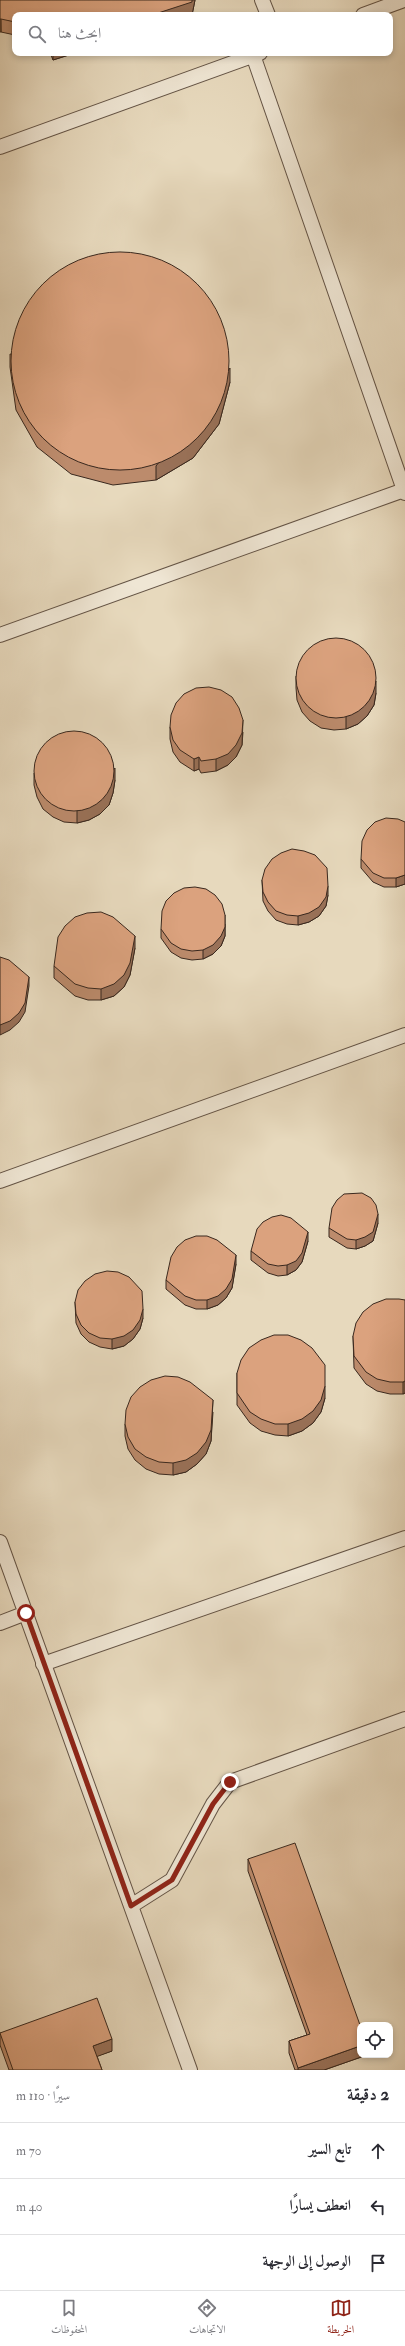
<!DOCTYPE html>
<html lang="ar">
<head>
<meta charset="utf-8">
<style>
  :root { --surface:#fff; --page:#f7f7f7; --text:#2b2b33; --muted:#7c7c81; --line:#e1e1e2; --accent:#8f2418 }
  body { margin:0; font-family:"IM FELL Double Pica",Amiri,serif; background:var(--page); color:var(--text); direction:rtl }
  .controls { position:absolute; right:12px; bottom:12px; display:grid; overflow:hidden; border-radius:8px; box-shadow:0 2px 6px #0003 }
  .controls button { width:36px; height:36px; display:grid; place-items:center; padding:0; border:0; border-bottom:1px solid var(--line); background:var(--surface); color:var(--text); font:20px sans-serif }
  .stop { position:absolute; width:12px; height:12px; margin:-9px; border:3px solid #8f2418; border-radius:50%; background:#fff }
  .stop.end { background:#8f2418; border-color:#fff; box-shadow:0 1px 4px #0008 }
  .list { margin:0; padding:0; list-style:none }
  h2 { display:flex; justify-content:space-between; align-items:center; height:52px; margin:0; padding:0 16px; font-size:17px }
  h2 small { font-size:13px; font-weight:400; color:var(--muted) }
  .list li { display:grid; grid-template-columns:26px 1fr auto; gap:12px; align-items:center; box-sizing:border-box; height:56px; padding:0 16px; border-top:1px solid var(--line) }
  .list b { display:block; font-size:15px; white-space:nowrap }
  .list em { font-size:13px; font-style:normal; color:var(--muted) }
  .icon { flex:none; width:22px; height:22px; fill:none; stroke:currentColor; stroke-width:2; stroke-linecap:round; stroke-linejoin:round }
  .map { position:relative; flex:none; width:405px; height:2070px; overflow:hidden; direction:ltr }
  .search { position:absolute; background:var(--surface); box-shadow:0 2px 6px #0003; left:12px; right:12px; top:12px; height:44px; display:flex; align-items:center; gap:10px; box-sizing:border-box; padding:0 14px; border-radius:8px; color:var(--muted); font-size:15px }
  .sheet { height:220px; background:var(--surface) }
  nav { display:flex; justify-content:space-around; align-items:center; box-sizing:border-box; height:56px; border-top:1px solid var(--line); background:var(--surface); font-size:11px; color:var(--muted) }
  nav a { display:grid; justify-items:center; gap:2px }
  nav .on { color:var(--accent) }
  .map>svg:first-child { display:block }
</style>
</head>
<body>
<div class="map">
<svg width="405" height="2070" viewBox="0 0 405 2070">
  <rect width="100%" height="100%" fill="#e7d9bd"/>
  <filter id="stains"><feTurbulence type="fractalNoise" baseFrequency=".005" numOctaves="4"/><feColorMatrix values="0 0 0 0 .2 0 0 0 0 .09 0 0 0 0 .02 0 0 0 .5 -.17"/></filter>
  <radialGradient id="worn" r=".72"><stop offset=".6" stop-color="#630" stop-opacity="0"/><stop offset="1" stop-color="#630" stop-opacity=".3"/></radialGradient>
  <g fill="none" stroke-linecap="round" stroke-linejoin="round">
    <!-- service casing -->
    <g stroke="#645446" stroke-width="16">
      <path id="service" d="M 262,0 L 268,15
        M 363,15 L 404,0
        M 253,55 L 405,493
        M 0,147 L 260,53
        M 0,635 L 404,490
        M 0,1181 L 405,1035
        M 0,1542 L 190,2070
        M 0,1623 L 26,1613
        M 43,1664 L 405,1538
        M 131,1906 L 172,1880 L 213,1804 L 230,1782 L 405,1719"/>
    </g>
    <!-- service -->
    <use href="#service" stroke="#efe6d4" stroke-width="14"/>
  </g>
  <!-- wall -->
  <path fill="#bc8b6c" stroke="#39281e" d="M 0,0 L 195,0 L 192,15 L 15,15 L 15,35 L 1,32 Z
    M 42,53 L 75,53 L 53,60 L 51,55 Z
    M 10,354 L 230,382 L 219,424 L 193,458 L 156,480 L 113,485 L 71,474 L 37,447 L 16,410 L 10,367 Z
    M 296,676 L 376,693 L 374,705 L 367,716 L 358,724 L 346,729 L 334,730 L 321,728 L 310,721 L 302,712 L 297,700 L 296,688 Z
    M 170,727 L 243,732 L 242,745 L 236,757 L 228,765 L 216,771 L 201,773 L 199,769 L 194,771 L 180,762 L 173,752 L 170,739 Z
    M 34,773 L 115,780 L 113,793 L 109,805 L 100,814 L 89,820 L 77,823 L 64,822 L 53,817 L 43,809 L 37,797 L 34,785 Z
    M 405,822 L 405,884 L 396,887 L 384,887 L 373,882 L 361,868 L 361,859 Z
    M 262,880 L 328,895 L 326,906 L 319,916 L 309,922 L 298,925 L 287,924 L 276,920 L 268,911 L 263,901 Z
    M 225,924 L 225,936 L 221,946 L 213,954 L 203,959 L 192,960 L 181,958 L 171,952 L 161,938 L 161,929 Z
    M 135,948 L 130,975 L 124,987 L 114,996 L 101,1000 L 88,1000 L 75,996 L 54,978 L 54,966 Z
    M 378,1223 L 373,1241 L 365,1246 L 356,1249 L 347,1248 L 329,1237 L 329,1228 Z
    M 308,1241 L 302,1262 L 296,1270 L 287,1275 L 278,1276 L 268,1273 L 251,1260 L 251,1251 Z
    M 236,1264 L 232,1288 L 226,1298 L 218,1305 L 207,1309 L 196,1309 L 185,1305 L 166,1289 L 166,1280 Z
    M 405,1300 L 405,1393 L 403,1394 L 390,1394 L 377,1391 L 366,1384 L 354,1368 L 353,1336 Z
    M 75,1302 L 143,1318 L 140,1329 L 133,1339 L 124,1346 L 112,1349 L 100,1347 L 89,1342 L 81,1334 L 76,1323 Z
    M 237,1373 L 325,1398 L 321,1412 L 313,1423 L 302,1431 L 288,1436 L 275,1435 L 261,1431 L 250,1423 L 237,1405 Z
    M 213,1412 L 211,1441 L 206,1454 L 197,1464 L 186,1472 L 173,1475 L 159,1474 L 146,1469 L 135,1460 L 128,1449 L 125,1436 L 125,1424 Z
    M 248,1859 L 360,2055 L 367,2055 L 324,2070 L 295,2070 L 289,2053 L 289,2041 L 307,2035 L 248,1871 Z
    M 0,2033 L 112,2051 L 97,2056 L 102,2070 L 9,2070 L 0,2045 Z"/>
  <!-- shaded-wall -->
  <path fill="#997158" stroke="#39281e" d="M 192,0 L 195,0 L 192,15 L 152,15 Z
    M 0,19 L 1,19 L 1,32 L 0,32 Z
    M 53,53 L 75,53 L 53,60 Z
    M 230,368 L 230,382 L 219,424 L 193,458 L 156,480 L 156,466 Z
    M 376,681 L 376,693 L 374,705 L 367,716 L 358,724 L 346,729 L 346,717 Z
    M 243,720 L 242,745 L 236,757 L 228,765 L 216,771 L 216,759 Z
    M 199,757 L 199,769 L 194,771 L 194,759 Z
    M 115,768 L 115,780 L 113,793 L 109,805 L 100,814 L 89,820 L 77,823 L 77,811 Z
    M 405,875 L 405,884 L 396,887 L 396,878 Z
    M 328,886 L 328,895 L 326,906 L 319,916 L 309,922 L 298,925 L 298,916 Z
    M 225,915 L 225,936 L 221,946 L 213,954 L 203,959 L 203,950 Z
    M 135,936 L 135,948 L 130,975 L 124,987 L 114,996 L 101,1000 L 101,989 Z
    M 29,977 L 29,986 L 25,1012 L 19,1022 L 10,1030 L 0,1035 L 0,1025 Z
    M 378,1214 L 378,1223 L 373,1241 L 365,1246 L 356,1249 L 356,1240 Z
    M 308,1232 L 308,1241 L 302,1262 L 296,1270 L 287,1275 L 287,1265 Z
    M 236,1255 L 236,1264 L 232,1288 L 226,1298 L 218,1305 L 207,1309 L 207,1300 Z
    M 143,1309 L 143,1318 L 140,1329 L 133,1339 L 124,1346 L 112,1349 L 112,1339 Z
    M 405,1381 L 405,1393 L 403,1394 L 403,1382 Z
    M 325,1386 L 325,1398 L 321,1412 L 313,1423 L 302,1431 L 288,1436 L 288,1424 Z
    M 213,1400 L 211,1441 L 206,1454 L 197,1464 L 186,1472 L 173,1475 L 173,1463 Z
    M 112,2039 L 112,2051 L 93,2058 L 93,2046 Z
    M 360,2046 L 360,2055 L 367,2055 L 324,2070 L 298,2070 L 298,2068 Z"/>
  <!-- building -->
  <path fill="#dba27e" stroke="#39281e" d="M 0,0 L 192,0 L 192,2 L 152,15 L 15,15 L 15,22 L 1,19 L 0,19 Z
    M11 361a109 109 0 1 1 218 0a109 109 0 1 1-218 0Z
    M296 678a40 40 0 1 1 80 0a40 40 0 1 1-80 0Z
    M 209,687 L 221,690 L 232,697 L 239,708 L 243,720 L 242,733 L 236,745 L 228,754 L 216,759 L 201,761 L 199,757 L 194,759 L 180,750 L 173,740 L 170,727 L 171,715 L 176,703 L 184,694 L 196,688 Z
    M34 771a40 40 0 1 1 80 0a40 40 0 1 1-80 0Z
    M 386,818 L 398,819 L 405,822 L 405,875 L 396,878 L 384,878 L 373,873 L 361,859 L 362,841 L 367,830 L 375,822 Z
    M 292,849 L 304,851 L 315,855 L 327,868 L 328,886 L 326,897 L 319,907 L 309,913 L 298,916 L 287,915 L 276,911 L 268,902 L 263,892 L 262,880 L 265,869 L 272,859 L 281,853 Z
    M 195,887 L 206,889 L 215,895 L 222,904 L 225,915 L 225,927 L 221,936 L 213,945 L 203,950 L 192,951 L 181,949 L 171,943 L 161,929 L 162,911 L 166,901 L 174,893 L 184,888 Z
    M 101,912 L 113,917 L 135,936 L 130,963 L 124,975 L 114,984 L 101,989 L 88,988 L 75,984 L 54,966 L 58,937 L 65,926 L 75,917 L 87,913 Z
    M 0,957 L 9,960 L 29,977 L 25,1003 L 19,1013 L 10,1021 L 0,1025 Z
    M 362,1193 L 371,1198 L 376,1205 L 378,1214 L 373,1232 L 365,1237 L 356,1240 L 347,1239 L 329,1228 L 332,1208 L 337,1200 L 344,1194 Z
    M 281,1215 L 291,1218 L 308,1232 L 302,1253 L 296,1261 L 287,1265 L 278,1266 L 268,1264 L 251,1251 L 257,1229 L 263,1222 L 272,1217 Z
    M 196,1236 L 207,1236 L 217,1240 L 236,1255 L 232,1279 L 226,1289 L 218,1296 L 207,1300 L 196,1300 L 185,1296 L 166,1280 L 171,1257 L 177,1247 L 185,1240 Z
    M 107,1271 L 118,1272 L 129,1277 L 142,1291 L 143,1309 L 140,1320 L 133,1330 L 124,1336 L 112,1339 L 100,1338 L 89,1333 L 81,1325 L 76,1314 L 75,1302 L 78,1290 L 85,1281 L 95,1274 Z
    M 386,1299 L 399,1299 L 405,1300 L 405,1381 L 403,1382 L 390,1382 L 377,1379 L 366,1372 L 354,1356 L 353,1336 L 356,1323 L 363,1312 L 373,1304 Z
    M 274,1335 L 288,1335 L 301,1340 L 312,1348 L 325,1365 L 325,1386 L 321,1400 L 313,1411 L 302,1419 L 288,1424 L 275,1424 L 261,1419 L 250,1412 L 237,1393 L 237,1373 L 241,1360 L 249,1348 L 261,1340 Z
    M 165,1376 L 178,1377 L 190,1382 L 213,1400 L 211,1430 L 206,1442 L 197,1453 L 186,1460 L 173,1463 L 159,1462 L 146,1457 L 135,1449 L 128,1437 L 125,1424 L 126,1410 L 131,1397 L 140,1387 L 151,1380 Z
    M 295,1843 L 360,2025 L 360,2046 L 298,2068 L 289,2041 L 310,2034 L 248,1859 Z
    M 97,1998 L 112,2039 L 93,2046 L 102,2070 L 13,2070 L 0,2033 Z"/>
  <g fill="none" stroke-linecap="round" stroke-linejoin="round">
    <!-- route -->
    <path stroke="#8f2418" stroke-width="5" d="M 26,1613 L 131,1906 L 172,1880 L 213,1804 L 230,1782"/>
  </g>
  <rect width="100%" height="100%" filter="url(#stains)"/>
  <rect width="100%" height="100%" fill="url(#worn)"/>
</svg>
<div class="controls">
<button><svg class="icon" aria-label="locate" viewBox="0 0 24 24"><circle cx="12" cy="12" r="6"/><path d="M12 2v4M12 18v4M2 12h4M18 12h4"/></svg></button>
</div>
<div class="stop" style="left:26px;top:1613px"></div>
<div class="stop end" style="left:230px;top:1782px"></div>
<div class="search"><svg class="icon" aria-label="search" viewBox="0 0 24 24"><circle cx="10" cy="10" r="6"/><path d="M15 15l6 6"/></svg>ابحث هنا</div>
</div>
<section class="sheet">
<h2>2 دقيقة<small>سيرًا · 110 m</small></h2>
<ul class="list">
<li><svg class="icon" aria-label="ahead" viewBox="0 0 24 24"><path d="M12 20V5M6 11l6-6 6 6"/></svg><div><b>تابع السير</b></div><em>70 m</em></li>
<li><svg class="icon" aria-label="left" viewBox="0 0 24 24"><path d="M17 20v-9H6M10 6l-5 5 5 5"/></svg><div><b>انعطف يسارًا</b></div><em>40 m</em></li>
<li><svg class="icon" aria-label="arrive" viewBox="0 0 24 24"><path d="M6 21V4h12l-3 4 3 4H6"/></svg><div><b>الوصول إلى الوجهة</b></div></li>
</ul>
</section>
<nav>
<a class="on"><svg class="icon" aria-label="map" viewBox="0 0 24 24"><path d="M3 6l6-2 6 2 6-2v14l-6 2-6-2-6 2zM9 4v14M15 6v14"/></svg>الخريطة</a>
<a><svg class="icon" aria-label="directions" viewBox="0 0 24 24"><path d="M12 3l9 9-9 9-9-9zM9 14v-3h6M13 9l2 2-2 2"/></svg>الاتجاهات</a>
<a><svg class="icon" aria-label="saved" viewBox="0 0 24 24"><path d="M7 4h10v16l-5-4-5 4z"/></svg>المحفوظات</a>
</nav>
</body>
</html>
